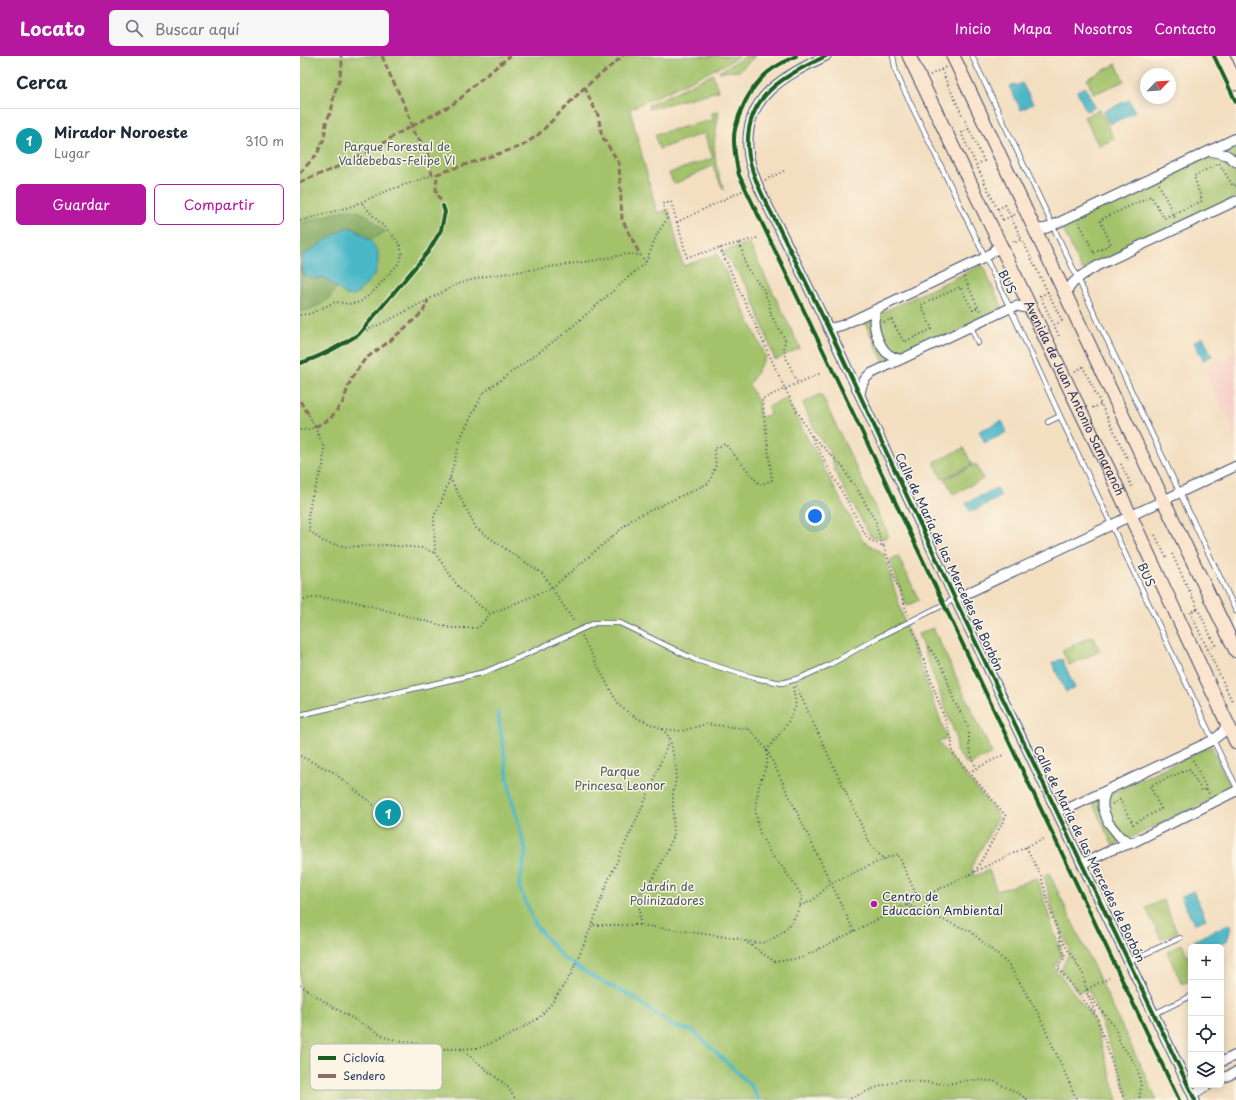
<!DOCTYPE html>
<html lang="es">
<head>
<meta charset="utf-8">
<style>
  :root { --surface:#fff; --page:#f6f6f7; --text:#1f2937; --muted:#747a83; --line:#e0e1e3; --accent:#b5179e }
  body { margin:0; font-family:"Playpen Sans",sans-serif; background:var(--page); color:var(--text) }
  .controls { position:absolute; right:12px; bottom:12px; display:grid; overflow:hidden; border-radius:6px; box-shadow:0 2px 10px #0003 }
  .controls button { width:36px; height:36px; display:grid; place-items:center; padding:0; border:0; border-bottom:1px solid var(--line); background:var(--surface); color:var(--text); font:20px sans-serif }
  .compass { position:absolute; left:840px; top:12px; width:36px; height:36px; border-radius:50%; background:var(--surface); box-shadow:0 2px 10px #0003; rotate:65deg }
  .you { position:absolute; left:515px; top:460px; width:14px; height:14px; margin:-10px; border:3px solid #fff; border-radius:50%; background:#1a73e8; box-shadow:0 0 0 6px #1a73e833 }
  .badge { display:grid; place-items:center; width:26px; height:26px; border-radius:50%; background:var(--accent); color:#fff; font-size:13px; font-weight:700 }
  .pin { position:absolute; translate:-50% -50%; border:2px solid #fff; box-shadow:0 1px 4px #0006 }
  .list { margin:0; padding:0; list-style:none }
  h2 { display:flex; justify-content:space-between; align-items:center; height:52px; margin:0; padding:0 16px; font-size:17px }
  h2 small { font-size:13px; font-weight:400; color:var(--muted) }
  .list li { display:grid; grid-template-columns:26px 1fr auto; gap:12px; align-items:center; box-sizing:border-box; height:64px; padding:0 16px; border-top:1px solid var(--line) }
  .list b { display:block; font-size:15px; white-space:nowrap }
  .list p { margin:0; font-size:13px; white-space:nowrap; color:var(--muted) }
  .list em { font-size:13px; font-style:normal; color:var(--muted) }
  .actions { display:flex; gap:8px; padding:12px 16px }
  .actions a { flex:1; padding:9px 0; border:1px solid var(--accent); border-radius:6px; text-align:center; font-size:14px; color:var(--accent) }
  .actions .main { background:var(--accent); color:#fff }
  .icon { flex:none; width:22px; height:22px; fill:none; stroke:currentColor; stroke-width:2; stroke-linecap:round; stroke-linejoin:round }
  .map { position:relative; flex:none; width:936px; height:1044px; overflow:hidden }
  header { display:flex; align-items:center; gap:24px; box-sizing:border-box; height:56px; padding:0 20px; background:var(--accent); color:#fff }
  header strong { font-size:19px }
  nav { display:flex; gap:22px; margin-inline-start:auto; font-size:14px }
  .search { width:280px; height:36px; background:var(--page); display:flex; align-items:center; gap:10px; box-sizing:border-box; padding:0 14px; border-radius:6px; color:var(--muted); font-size:15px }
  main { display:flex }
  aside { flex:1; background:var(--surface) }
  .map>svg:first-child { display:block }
</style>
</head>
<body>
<header>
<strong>Locato</strong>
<div class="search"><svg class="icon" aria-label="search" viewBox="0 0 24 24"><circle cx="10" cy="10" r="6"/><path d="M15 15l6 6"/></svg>Buscar aquí</div>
<nav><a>Inicio</a><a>Mapa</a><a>Nosotros</a><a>Contacto</a></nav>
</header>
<main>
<aside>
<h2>Cerca<small></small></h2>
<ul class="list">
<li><span class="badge" style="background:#0f9aa8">1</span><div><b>Mirador Noroeste</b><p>Lugar</p></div><em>310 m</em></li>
</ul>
<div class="actions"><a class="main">Guardar</a><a>Compartir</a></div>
</aside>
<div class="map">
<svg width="936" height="1044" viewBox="0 0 936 1044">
  <rect width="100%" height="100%" fill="#fcf5e5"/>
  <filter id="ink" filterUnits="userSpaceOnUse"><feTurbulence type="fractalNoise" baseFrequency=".025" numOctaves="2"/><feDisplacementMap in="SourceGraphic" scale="8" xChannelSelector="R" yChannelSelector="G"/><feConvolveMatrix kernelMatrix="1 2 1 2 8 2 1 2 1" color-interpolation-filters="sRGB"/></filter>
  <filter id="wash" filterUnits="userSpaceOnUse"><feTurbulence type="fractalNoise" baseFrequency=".012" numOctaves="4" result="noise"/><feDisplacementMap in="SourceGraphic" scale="16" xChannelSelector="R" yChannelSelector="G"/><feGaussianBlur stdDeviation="0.9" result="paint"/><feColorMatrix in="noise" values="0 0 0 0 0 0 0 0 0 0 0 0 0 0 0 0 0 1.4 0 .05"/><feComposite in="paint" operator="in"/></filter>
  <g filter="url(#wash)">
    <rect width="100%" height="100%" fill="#f3dec0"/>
    <!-- built -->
    <path fill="#f7d1c7" d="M 936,296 L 936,380 L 903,311 Z"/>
    <!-- green -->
    <path fill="#a3c26a" stroke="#5f7864" d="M 0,0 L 439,0 L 430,6 L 330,53 L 357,157 L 369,154 L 383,210 L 417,198 L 466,300 L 449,329 L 458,346 L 460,361 L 470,359 L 468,351 L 486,342 L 563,485 L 584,498 L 605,568 L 647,682 L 638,686 L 699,760 L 671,811 L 674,820 L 689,814 L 697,835 L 737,822 L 762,900 L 754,911 L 793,962 L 818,1044 L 0,1044 Z
      M 446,0 L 455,0 L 439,15 L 419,16 Z
      M 816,8 L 824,25 L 794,38 L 787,23 Z
      M 413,18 L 418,35 L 349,53 L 348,49 Z
      M 800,53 L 814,83 L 799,90 L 784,61 Z
      M 419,55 L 414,87 L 416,109 L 424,134 L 412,110 L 374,128 L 369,117 L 413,102 L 404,77 L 359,93 L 355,78 L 413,64 L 412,57 Z
      M 936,87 L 936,141 L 782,214 L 761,169 Z
      M 449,187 L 500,292 L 475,304 L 451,237 L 423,196 Z
      M 682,209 L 703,253 L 585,309 L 564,265 Z
      M 521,338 L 589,480 L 585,482 L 571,481 L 535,416 L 530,396 L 516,377 L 503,347 Z
      M 664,392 L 672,409 L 642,423 L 634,406 Z
      M 676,408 L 683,423 L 653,438 L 645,423 Z
      M 598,500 L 619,544 L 606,550 L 590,504 Z
      M 633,572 L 692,697 L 668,709 L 656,695 L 656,681 L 618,578 Z
      M 793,580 L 800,595 L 769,609 L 762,594 Z
      M 911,690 L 932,734 L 813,790 L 792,746 Z
      M 749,817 L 857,1044 L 830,1044 L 789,934 L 778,936 L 761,914 L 770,895 L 754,860 L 744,819 Z
      M 863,844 L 877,876 L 861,883 L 846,852 Z
      M 882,888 L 891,907 L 891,924 L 882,928 L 867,896 Z"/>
    <!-- forest -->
    <path fill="#82a85e" stroke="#4e6c5e" d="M 45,154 C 66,155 71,162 85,176 L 70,184 L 53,172 L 3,199 L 0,203 L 0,168 Z
      M 0,210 L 3,218 L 11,222 L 23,221 L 30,226 L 36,232 L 28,244 L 8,254 L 0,255 Z"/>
    <!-- water -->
    <path fill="#4cb8c8" stroke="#347493" d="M 722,27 L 733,48 L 721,54 L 709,30 L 715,28 L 716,30 Z
      M 785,31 L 795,51 L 786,55 L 777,35 Z
      M 829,44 L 835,56 L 810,68 L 804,55 Z
      M 45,172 L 53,172 L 70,184 L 78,195 L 78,206 L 75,218 L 65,230 L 54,240 L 46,239 L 23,221 C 19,222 16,223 12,222 C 1,221 0,208 3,199 Z
      M 903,281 L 912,300 L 903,304 L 894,286 Z
      M 702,365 L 707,376 L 685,387 L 679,375 Z
      M 697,432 L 701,441 L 670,456 L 666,447 Z
      M 762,603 L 775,632 L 766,636 L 752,607 Z
      M 893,835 L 906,863 L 894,868 L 881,841 Z
      M 928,868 L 930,868 L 931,871 L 927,885 L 914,891 L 893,891 L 895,884 Z"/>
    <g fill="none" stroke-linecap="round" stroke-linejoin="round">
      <!-- stream -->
      <path stroke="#4cb8c8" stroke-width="3.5" d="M 198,657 L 210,736 L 226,795 L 219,831 L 236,870 L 263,902 L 295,922 L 333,941 L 371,969 L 394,975 L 452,1031 L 459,1044"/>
    </g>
  </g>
  <g filter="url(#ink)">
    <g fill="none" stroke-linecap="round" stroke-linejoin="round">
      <!-- lane casing -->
      <g stroke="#3b496d" stroke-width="6">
        <path id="lane" d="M 593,0 L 596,16 L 603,32 L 710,252 L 760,360 L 913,684 L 936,730
          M 672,0 L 936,555
          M 671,271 L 678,287
          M 748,366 L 760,360
          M 0,659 L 185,616 L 227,598 L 295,567 L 320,567 L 396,604 L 455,622 L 482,627 L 500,622 L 529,609 L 575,583 L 655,543
          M 829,905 L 880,882
          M 854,958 L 891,940"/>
      </g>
      <!-- street casing -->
      <g stroke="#3b496d" stroke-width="11">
        <path id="street" d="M 526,0 C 485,20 445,39 448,92 C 449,117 467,148 478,170 C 500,214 522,258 543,303 C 581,384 618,465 656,545 C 735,712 816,878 895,1044
          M 909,95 L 927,99 L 936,106
          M 735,173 L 740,173 L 747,172 L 936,82
          M 766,238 C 772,223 786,217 799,209 L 936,145
          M 576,253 C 576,257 574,262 574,266 C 575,278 581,296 593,301 C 595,302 599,303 602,303
          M 528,272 L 536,271 L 543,269 L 684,202 L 693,196 L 699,188
          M 560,340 C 561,331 562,325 570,318 L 710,252 L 717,250 L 731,253
          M 655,543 L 936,410
          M 806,735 L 803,744 L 803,752 L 808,766 L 820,781 L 832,787
          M 757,754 L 769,752 L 913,684 L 922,677 L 927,668
          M 782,808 L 811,794 L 832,787 L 936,735
          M 921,1006 L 936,999
          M 921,1023 L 936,1016
          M 893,1041 L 897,1036 L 908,1029"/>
      </g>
      <!-- secondary casing -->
      <g stroke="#3b496d" stroke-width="15">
        <g id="secondary">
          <path id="s1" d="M 609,0 L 809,414 L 936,686"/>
          <path d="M 653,0 L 820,354 L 936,595"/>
          <path d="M 923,0 L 936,28"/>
        </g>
      </g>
      <!-- path -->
      <path stroke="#3b496d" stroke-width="2" stroke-dasharray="1 3" stroke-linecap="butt" d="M 641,14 L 684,105 L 677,108
        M 630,19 L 646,11
        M 669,73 L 661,77 L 703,165
        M 465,124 L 486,114
        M 859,128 L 875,162
        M 698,153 L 705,149 L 762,265
        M 703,164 L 716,158
        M 0,165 L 52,150 L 89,134 L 137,118
        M 377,166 L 387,201 L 457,182
        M 779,166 L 794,197
        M 713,185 L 714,187 L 722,183
        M 440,187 L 446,211 L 463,233 L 469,247 L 471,259 L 485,283 L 484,291 L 486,302 L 498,327
        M 420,192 L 485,333 L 568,483 L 584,491 L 608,559
        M 794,197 L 811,188 L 800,164 L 851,140 L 864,162 L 902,145 L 894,120 L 919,107 L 933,130 L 936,129
        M 346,206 L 357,178 L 367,163 L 363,148 L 371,146 L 377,166 L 448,132
        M 664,221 L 680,255
        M 748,236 L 740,240 L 759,280
        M 0,259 L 9,258 L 35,246 L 51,248 L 60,246 L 72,237 L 98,208 L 102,198 L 100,189 L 95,182 L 75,162 L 61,146
        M 584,266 L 591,263 L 604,286 L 632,273 L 621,249 L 660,231 L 673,254 L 678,251
        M 754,269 L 762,265
        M 59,278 L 89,264 L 158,228 L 181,221 L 291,205 L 327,198 L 340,199 L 346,206 L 265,277 L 183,337 L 161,381 L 150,422 L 141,447 L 134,460 L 135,497 L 160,533 L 190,558
        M 775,315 L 783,311 L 828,404
        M 793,351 L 793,352 L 801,348
        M 15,371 L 24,392 L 23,410 L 12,440 L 8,460 L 10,475 L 24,486 L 47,491 L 86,489 L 123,492 L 135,497
        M 0,374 L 11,373 L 15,371 L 9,359
        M 512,380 L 544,412 L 549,423 L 555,429 L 576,466 L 577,473 L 583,490
        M 821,408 L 832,431
        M 150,422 L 176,472 L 217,501 L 242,517 L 275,567
        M 855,479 L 866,501
        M 872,498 L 915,589 L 908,593
        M 0,544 L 18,541 L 52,545 L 151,572 L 178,572 L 190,558 L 252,532 L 334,462 L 409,427 L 416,409 L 414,393 L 425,388 L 460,429 L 472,424 L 462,343 L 521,317
        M 897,553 L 890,556 L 932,645
        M 613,573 L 652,684 L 652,696 L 706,760 L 675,816
        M 282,580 L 313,639 L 321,651 L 335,661 L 362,673 L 370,682 L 349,736 L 307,827 L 292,869
        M 629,591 L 644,614 L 654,645 L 669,672 L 669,692 L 676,712
        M 496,630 L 571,790 L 584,803 L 598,798 L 618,843
        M 493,631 L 496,650 L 487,668 L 467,694 L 554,875
        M 363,673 L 382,675 L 406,668 L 449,673 L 467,694 L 467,707 L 459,730 L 455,752 L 459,775 L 470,797 L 483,812 L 502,840 C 499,860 486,879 465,886 C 460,888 452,886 447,885
        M 0,700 L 33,716 L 97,768
        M 893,704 L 909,738
        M 669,716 L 703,699
        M 812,748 L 820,744 L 833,768 L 861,753 L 850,730 L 889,713 L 902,735 L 907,733
        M 726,791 L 741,820 L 750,853 L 760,881 L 783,918 L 787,937 L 815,971 L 820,987 L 834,1006 L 838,1014 L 841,1031 L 839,1044
        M 607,849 L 670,875 L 709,909 L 738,957 L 777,1044
        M 500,850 L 513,844 L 531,827 L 584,803
        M 340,869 L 339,847 L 342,834 L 354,821 L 374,780 L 373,757 L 373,738 L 377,717 L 370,683
        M 760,884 L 765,901 L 758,912 L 797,961 L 824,1044
        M 0,929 L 31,950 L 87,982 L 145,993 L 179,992 L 210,979 L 239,962 L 252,947 L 271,918 L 292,869 L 340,869 L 440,883 L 445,885 L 475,906 L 501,902 L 618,843 L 743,783
        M 787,933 L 809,922
        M 788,940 L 796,958
        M 161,993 L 207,1030 L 216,1044
        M 547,1044 L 572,1033 L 600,1024 L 646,1028 L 670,1024 L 694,1025 L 721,1039 L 728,1044"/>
      <!-- lane -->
      <use href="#lane" stroke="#fff" stroke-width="4.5"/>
      <!-- street -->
      <use href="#street" stroke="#fff" stroke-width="9"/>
      <!-- secondary -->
      <use href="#secondary" stroke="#fce5cf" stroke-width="13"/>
      <!-- quiet -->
      <path stroke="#8d6e63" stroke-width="3" stroke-dasharray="6 3" stroke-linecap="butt" d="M 82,0 L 90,19 L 105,50 L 110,63 L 113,76 L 128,95 L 132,119
        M 285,31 L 291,46 L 298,59 L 302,80 L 319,107 L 322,163 L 340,199
        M 0,117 L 17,98 L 24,83 L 26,67 L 32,52 L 34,38 L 39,25 L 42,8 L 41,0
        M 0,126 L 33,113 L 79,90 L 97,78 L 150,50 L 161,42 L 169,33 L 210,0
        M 144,153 L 136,134 L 137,118 L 222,90 L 238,79 L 285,31 L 323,0
        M 0,345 L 9,359
        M 15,371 L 30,363 L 43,346 L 51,323 L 65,303 L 90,285 L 123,256 L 128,244"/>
      <!-- cycleway casing -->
      <g stroke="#fcf5e5" stroke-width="6">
        <path id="cycleway" d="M 496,0 C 485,5 468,14 460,24 C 448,37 439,56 435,73 C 432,86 436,106 439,119 L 553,357 L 879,1044
          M 526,0 C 485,20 445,39 448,92 C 449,117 467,148 478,170 C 500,214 522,258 543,303 C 581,384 618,465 656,545 C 735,712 816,878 895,1044
          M 914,0 L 936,46
          M 0,307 C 21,301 40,290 59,278 L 128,196 L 141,174 L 145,156 L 143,150"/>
      </g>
      <!-- cycleway -->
      <use href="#cycleway" stroke="#1b5e20" stroke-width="4"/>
    </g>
  </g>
  <!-- markers -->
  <circle fill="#b5179e" stroke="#fcf5e5" stroke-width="1.5" cx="574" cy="848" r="4"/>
  <g text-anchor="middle" stroke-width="3" stroke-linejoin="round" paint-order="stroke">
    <!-- park labels -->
    <g font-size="12" fill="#445b62" stroke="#fcf5e5">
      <text x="97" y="95">Parque Forestal de<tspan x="97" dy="14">Valdebebas-Felipe VI</tspan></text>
      <text x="320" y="720">Parque<tspan x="320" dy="14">Princesa Leonor</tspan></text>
      <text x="367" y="835">Jardín de<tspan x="367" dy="14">Polinizadores</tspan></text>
    </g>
    <!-- street labels -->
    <g font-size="12" fill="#1b2f5e" stroke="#fcf5e5">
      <text transform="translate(707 226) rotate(63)" y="4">BUS</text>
      <text dy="4" stroke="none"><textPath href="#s1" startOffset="380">Avenida de Juan Antonio Samaranch</textPath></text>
      <text transform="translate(649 506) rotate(65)" y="4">Calle de María de las Mercedes de Borbón</text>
      <text transform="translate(846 519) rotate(65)" y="4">BUS</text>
      <text transform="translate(789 798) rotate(64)" y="4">Calle de María de las Mercedes de Borbón</text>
    </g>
    <!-- poi labels -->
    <g font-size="12" fill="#1b2f5e" stroke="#fcf5e5" text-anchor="start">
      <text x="582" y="845">Centro de<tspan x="582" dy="14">Educación Ambiental</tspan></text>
    </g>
  </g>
  <!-- legend -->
  <rect x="10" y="988" width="132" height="46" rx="6" fill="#fcf5e5" stroke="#b8babc" stroke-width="1"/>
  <rect x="18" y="1000" width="18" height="4" fill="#1b5e20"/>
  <rect x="18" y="1018" width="18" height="4" fill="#8d6e63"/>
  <g font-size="11" fill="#1b2f5e">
    <text x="43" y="1006">Ciclovía</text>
    <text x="43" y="1024">Sendero</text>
  </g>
</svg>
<div class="controls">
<button>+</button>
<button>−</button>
<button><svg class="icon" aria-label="locate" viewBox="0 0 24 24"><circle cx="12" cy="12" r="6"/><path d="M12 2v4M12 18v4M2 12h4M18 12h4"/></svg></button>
<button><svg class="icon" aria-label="layers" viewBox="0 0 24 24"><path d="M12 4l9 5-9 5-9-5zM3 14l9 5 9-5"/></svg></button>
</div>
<svg class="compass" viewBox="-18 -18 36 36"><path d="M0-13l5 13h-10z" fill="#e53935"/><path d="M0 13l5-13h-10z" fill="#747a83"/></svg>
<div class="you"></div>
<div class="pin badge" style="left:88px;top:757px;background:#0f9aa8">1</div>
</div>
</main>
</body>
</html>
